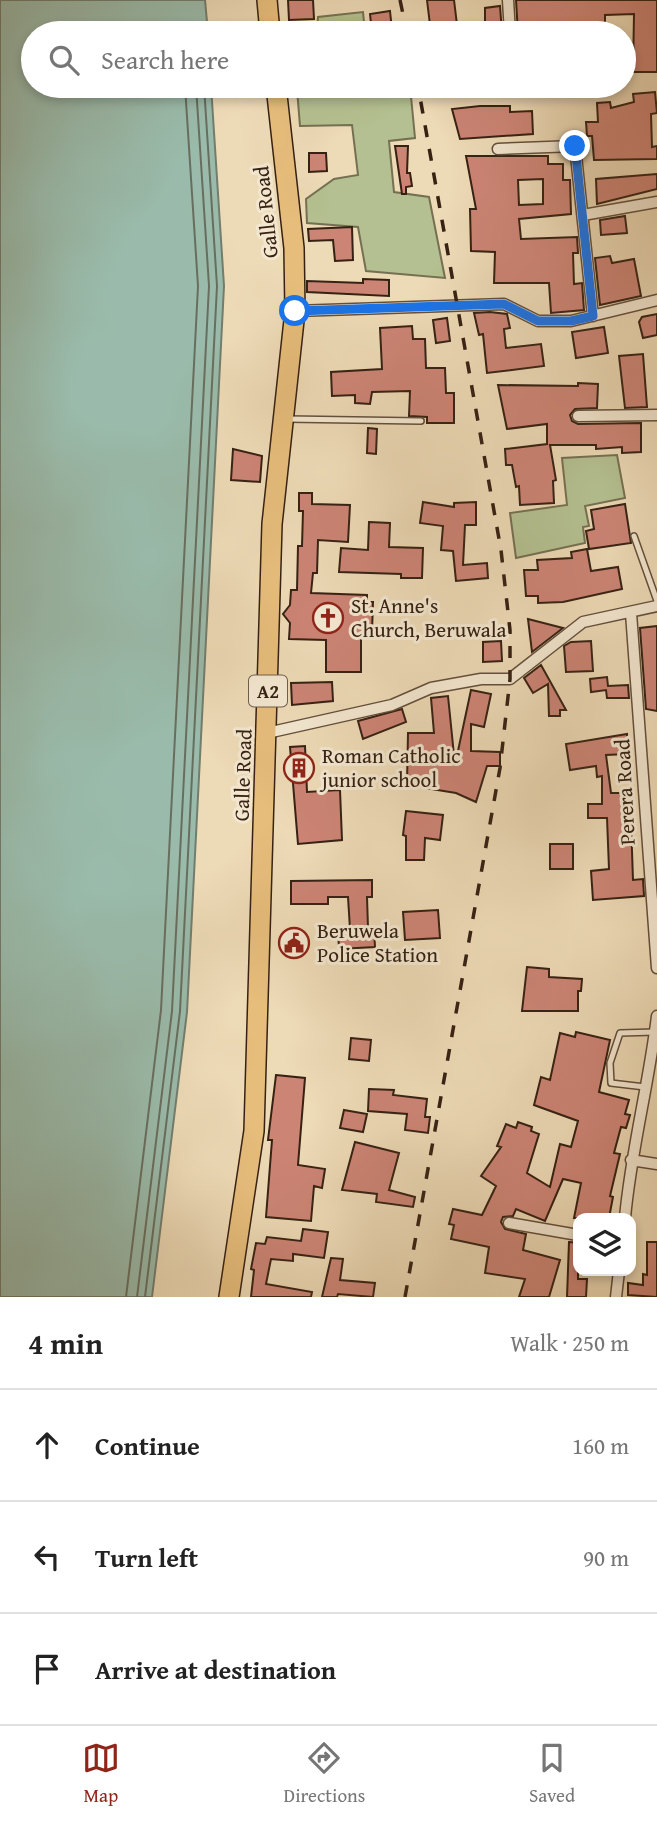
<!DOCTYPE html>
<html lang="en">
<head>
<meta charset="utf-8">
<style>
  :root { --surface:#fff; --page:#f6f6f6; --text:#222; --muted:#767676; --line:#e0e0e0; --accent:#8f2418 }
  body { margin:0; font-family:"Gentium Book Plus",serif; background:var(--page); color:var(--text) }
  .controls { position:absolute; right:21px; bottom:21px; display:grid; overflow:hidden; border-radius:14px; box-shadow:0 4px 10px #0003 }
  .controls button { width:63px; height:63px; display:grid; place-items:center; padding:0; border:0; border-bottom:2px solid var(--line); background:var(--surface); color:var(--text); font:35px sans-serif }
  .stop { position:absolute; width:21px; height:21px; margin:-16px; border:5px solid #1a73e8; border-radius:50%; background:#fff }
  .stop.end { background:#1a73e8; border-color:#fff; box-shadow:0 2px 7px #0008 }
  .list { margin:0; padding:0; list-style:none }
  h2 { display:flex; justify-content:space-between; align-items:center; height:91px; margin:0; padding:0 28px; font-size:30px }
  h2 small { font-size:23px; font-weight:400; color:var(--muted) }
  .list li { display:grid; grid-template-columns:46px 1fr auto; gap:21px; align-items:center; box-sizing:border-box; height:112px; padding:0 28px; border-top:2px solid var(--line) }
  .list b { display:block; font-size:26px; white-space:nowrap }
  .list em { font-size:23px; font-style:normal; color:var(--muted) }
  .icon { flex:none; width:38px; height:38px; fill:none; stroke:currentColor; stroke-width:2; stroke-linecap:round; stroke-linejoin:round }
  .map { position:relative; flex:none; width:657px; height:1297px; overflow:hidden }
  .search { position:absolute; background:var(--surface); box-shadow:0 4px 10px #0003; left:21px; right:21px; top:21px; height:77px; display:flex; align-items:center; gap:18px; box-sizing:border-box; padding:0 24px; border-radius:38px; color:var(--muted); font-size:26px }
  .sheet { height:427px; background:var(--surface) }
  nav { display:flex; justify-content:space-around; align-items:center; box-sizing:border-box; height:98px; border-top:2px solid var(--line); background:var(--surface); font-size:19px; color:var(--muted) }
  nav a { display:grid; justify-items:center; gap:4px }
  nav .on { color:var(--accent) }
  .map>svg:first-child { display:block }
</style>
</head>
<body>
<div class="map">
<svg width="657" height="1297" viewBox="0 0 657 1297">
  <rect width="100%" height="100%" fill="#eddab6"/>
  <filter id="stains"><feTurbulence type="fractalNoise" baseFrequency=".00286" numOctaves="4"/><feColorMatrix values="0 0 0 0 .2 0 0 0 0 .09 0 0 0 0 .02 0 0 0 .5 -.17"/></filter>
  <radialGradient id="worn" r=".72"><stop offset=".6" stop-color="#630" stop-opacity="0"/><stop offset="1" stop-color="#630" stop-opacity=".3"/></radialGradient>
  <!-- green -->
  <path fill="#b4c091" stroke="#757052" stroke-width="2" d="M 363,12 L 365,33 L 317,33 L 318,17 Z
    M 317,86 L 410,86 L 415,138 L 389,141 L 394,192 L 429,197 L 445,278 L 366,271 L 358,227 L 307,223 L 306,199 L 334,179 L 358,175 L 352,125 L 300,126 L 297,89 Z
    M 617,455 L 625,498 L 585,506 L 589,526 L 583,527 L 585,543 L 516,558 L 510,513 L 567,505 L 562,458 Z"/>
  <!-- water -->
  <path fill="#9abbab" stroke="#727d6e" stroke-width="2" d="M 0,0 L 205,0 L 208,33 L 33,33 L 33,86 L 211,86 L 224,286 L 187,1012 L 152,1297 L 0,1297 Z"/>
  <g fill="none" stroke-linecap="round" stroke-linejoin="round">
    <!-- shore -->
    <path stroke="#686e5f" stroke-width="2" d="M 126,1297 L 161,1010 L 198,286 L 185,86
      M 137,1297 L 172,1011 L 209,286 L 196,86
      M 145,1297 L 180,1011 L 217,286 L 204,86"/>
  </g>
  <!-- building -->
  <path fill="#cc8475" stroke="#362113" stroke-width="2" fill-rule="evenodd" d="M 288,0 L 313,0 L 314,19 L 289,20 Z
    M 427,0 L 454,0 L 458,33 L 431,33 Z
    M 516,0 L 657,0 L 657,72 L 633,72 L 634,14 L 605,15 L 605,25 L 573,28 L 573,33 L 518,33 Z
    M 500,6 L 502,33 L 485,33 L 485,8 Z
    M 390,11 L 392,30 L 372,32 L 370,14 Z
    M 655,92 L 657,113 L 651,114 L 652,147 L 657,146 L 657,159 L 594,160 L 592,136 L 587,136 L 586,122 L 598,122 L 597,103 L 610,102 L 611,108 L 634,102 L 633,94 Z
    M 480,106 L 510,106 L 510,112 L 532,111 L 533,134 L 460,139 L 452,109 Z
    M 395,146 L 408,146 L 407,173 L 410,173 L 412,186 L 406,187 L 406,194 L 402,194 Z
    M 309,153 L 326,153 L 327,171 L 309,172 Z
    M 466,156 L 548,156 L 548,164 L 563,164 L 563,180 L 570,180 L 571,214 L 519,219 L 521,239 L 577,237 L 578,253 L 573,253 L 574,284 L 582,283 L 584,310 L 551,313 L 549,283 L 494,283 L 495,252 L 471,251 L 470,209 L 476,209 ZM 543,179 L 543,204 L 519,205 L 518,180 Z
    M 657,174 L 657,189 L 597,204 L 596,179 Z
    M 625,216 L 627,233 L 601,235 L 600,220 Z
    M 352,227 L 353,260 L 335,261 L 333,240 L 309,241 L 308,229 Z
    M 610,256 L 612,263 L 634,259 L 641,296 L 600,305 L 595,258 Z
    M 363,279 L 389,280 L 389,296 L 307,292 L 307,281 L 363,283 Z
    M 490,312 L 507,314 L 510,328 L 504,329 L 506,348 L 541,344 L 544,366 L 487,373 L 483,334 L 479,335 L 474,313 Z
    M 657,314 L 657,335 L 643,338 L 639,322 L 642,317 Z
    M 447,318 L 450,341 L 436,343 L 433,320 Z
    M 412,326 L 413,339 L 425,339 L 426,368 L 445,368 L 446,393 L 454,393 L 454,423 L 427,423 L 427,417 L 409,416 L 410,391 L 372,392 L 370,404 L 355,403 L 355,395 L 332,396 L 331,372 L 382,369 L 380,328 Z
    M 604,327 L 608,353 L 576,358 L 572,332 Z
    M 643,354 L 647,407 L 625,408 L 619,356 Z
    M 578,383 L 598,384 L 597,408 L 575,409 L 570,415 L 572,421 L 578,424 L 641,423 L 641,452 L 622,453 L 622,447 L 596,449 L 596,445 L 550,445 L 556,480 L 553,481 L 554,503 L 520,505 L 519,486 L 516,487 L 512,465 L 506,465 L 505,449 L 547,444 L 547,424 L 507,429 L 498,385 L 578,386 Z
    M 368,428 L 377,429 L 376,454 L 367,453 Z
    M 233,449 L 262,456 L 260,482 L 231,480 Z
    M 299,493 L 312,493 L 312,504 L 350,505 L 348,542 L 318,540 L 317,573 L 313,573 L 311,593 L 367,595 L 367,602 L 373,602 L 372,632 L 363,632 L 361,636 L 361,672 L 326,672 L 326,640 L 289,639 L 290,623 L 283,614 L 290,605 L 291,590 L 297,590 L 298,546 L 302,546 L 303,511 L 299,511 Z
    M 423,502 L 454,507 L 454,503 L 476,502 L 476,525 L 465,525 L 463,565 L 487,563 L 488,578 L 456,581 L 453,551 L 441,550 L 443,526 L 420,523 Z
    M 625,504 L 631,543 L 589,549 L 586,531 L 594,529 L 591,510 Z
    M 369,522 L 390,523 L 389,547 L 423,548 L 422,578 L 401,578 L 401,574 L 339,572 L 341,548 L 368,550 Z
    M 587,549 L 591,571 L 618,567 L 622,589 L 563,602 L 538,603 L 538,596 L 526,596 L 524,570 L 538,570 L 537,560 L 572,558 L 571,552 Z
    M 528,619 L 563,628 L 532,652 Z
    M 657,626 L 657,711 L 646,709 L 640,628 Z
    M 501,641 L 502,661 L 483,662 L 483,642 Z
    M 591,641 L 593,671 L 566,672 L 564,646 L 571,642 Z
    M 541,665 L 566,710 L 560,710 L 560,716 L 549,716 L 548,684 L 533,693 L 524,678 Z
    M 607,677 L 608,686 L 628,685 L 629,698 L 607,698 L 606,690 L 591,692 L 590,679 Z
    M 332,682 L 333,701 L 292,705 L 291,683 Z
    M 471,690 L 491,694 L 484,727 L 471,724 L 471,751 L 500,752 L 500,766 L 487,766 L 476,802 L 456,793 L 425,788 L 426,785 L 407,784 L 408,733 L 434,733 L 431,698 L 448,696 L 455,765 Z
    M 402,709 L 406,722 L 363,739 L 358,721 Z
    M 627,734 L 627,754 L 606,755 L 611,793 L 630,793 L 633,880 L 643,879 L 644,896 L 593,900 L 591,871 L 609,869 L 607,818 L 588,818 L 588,804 L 602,804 L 602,776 L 597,777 L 596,766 L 570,770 L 566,744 Z
    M 305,746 L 307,792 L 340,790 L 342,840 L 298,844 L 290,747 Z
    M 406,811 L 443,815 L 440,840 L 425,838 L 424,860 L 406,860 L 406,836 L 403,835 Z
    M 550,844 L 573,844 L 573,869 L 550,869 Z
    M 372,880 L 372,897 L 367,897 L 368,928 L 374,928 L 375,947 L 339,949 L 338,930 L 350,929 L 348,897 L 328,897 L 328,904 L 291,904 L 291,881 Z
    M 438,910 L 440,938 L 405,940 L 403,912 Z
    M 527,967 L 549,969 L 549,977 L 582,979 L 581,991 L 578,991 L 578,1011 L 522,1011 Z
    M 576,1032 L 610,1040 L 599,1092 L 629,1100 L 625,1114 L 630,1115 L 626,1128 L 621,1127 L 614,1153 L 620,1154 L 610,1196 L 613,1197 L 609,1218 L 574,1218 L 581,1183 L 563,1179 L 545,1221 L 516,1209 L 513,1216 L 503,1217 L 501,1222 L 505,1229 L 526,1234 L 523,1250 L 560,1260 L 549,1297 L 519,1297 L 525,1279 L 485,1273 L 489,1247 L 451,1239 L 454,1225 L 449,1224 L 453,1209 L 482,1215 L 496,1186 L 481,1176 L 501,1147 L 497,1146 L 506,1124 L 516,1128 L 518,1122 L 532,1127 L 531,1131 L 539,1134 L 527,1173 L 550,1187 L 560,1144 L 571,1147 L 578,1121 L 534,1105 L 541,1077 L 550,1080 L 560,1033 L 575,1037 Z
    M 351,1038 L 371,1040 L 369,1061 L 349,1059 Z
    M 276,1075 L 305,1078 L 298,1165 L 325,1169 L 322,1188 L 314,1186 L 311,1221 L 266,1217 L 272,1140 L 268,1140 Z
    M 369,1089 L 394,1090 L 393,1095 L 427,1099 L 425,1117 L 430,1117 L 428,1133 L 405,1130 L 407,1114 L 368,1111 Z
    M 344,1110 L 367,1114 L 363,1132 L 340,1128 Z
    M 355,1142 L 399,1153 L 389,1190 L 415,1197 L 413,1207 L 376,1202 L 377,1194 L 342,1190 Z
    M 303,1229 L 328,1232 L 324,1258 L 293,1254 L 293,1261 L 271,1259 L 266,1284 L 312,1292 L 311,1297 L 251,1297 L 254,1270 L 251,1269 L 256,1243 L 265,1244 L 267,1237 L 301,1241 Z
    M 569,1242 L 578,1243 L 578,1279 L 587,1279 L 586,1297 L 567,1297 Z
    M 647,1242 L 657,1242 L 657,1297 L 628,1295 L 628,1283 L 643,1285 L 643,1274 L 647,1275 Z
    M 331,1258 L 343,1259 L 340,1280 L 375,1283 L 373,1297 L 338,1294 L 337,1297 L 322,1297 Z"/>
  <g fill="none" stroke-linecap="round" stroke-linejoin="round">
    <!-- service casing -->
    <g stroke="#644f3c" stroke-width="8">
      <path id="service" d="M 287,419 L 421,421
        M 634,536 L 657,601
        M 645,1087 L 611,1083 L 610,1063 L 620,1033 L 655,1032"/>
    </g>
    <!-- minor casing -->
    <g stroke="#644f3c" stroke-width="13">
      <path id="minor" d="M 508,0 L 510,33
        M 498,149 L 575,146 L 593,316
        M 583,215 L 657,202
        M 295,311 L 504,304 L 538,321 L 571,321 L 657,300
        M 578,416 L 657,415
        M 631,613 L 657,968
        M 267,733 L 392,705 L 431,688 L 481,679 L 510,679 L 583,622 L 657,606
        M 631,1160 L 657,1164
        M 625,1218 C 631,1150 649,1084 657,1016
        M 509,1223 L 578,1235
        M 616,1297 L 619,1271"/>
    </g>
    <!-- trunk casing -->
    <g stroke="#362113" stroke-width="22">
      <path id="trunk" d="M 267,0 L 270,33
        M 229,1297 L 254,1131 L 272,524 L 295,311 L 294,248 L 276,86"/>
    </g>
    <!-- service -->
    <use href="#service" stroke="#f3e7d0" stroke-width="5"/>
    <!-- minor -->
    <use href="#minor" stroke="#f3e7d0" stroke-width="10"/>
    <!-- trunk -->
    <use href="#trunk" stroke="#e6bd7b" stroke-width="19"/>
    <!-- rail -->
    <path stroke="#362113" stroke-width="3.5" stroke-dasharray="12 12" stroke-linecap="butt" d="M 400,0 L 407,33
      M 405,1297 L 500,768 L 510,679 L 510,630 L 501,550 L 418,86"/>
  </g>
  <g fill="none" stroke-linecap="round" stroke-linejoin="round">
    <!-- route -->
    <path stroke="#1a73e8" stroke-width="9" d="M 295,311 L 504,304 L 538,321 L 571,321 L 593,316 L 575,146"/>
  </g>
  <!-- icons -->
  <defs>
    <g id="church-ring" transform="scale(1.575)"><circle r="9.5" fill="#f3e7d0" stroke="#8f2418" stroke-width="1.5"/><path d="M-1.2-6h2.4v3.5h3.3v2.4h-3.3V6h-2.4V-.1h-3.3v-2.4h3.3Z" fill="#8f2418"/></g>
    <g id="building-ring" transform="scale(1.575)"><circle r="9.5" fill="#f3e7d0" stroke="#8f2418" stroke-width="1.5"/><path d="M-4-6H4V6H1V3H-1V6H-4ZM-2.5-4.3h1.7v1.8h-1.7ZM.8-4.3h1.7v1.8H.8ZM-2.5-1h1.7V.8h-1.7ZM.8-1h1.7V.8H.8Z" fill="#8f2418"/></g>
    <g id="civic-ring" transform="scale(1.575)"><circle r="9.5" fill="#f3e7d0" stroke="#8f2418" stroke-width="1.5"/><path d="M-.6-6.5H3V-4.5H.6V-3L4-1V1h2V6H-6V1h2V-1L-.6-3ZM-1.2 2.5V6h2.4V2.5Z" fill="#8f2418"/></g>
  </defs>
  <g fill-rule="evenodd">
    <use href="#church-ring" x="328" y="618"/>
    <use href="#building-ring" x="299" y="768"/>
    <use href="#civic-ring" x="294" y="943"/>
  </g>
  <g text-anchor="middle" stroke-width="6" stroke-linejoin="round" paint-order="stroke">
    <!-- shield labels -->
    <rect fill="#f3e7d0" stroke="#6f5c4c" stroke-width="2" x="249" y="675.5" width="38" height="31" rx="5"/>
    <g font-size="19" font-weight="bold" fill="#362113">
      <text x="268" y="698">A2</text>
    </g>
    <!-- street labels -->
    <g font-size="21" fill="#362113" stroke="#f3e7d0">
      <text transform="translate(266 212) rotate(-96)" y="7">Galle Road</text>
      <text transform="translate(243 775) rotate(-88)" y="7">Galle Road</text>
      <text transform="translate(625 792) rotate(-93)" y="7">Perera Road</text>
    </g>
    <!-- poi labels -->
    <g font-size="21" fill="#362113" stroke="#f3e7d0" text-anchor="start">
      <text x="351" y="613">St. Anne's<tspan x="351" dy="24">Church, Beruwala</tspan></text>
      <text x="322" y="763">Roman Catholic<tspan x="322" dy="24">junior school</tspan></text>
      <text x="317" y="938">Beruwela<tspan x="317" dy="24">Police Station</tspan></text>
    </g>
  </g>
  <rect width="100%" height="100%" filter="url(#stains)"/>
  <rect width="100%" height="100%" fill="url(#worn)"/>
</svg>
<div class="controls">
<button><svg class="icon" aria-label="layers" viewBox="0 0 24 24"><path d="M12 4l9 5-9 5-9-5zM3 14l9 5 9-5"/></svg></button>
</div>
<div class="stop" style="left:295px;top:311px"></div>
<div class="stop end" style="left:575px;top:146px"></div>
<div class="search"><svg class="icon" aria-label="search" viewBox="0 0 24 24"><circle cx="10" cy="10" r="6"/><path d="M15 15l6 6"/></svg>Search here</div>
</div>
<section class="sheet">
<h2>4 min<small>Walk · 250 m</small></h2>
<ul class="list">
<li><svg class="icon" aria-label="ahead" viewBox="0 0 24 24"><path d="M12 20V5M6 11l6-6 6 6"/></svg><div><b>Continue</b></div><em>160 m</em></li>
<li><svg class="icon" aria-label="left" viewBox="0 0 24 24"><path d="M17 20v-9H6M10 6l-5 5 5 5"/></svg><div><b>Turn left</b></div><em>90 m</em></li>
<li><svg class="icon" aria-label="arrive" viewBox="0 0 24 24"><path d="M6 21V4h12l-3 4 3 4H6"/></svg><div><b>Arrive at destination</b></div></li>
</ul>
</section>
<nav>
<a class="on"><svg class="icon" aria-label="map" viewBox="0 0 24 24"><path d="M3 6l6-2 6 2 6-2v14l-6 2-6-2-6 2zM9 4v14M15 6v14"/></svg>Map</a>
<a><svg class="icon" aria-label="directions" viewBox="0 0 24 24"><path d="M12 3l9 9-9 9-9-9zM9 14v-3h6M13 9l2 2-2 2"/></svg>Directions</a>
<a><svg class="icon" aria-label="saved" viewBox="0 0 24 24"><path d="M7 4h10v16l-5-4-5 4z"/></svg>Saved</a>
</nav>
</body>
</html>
